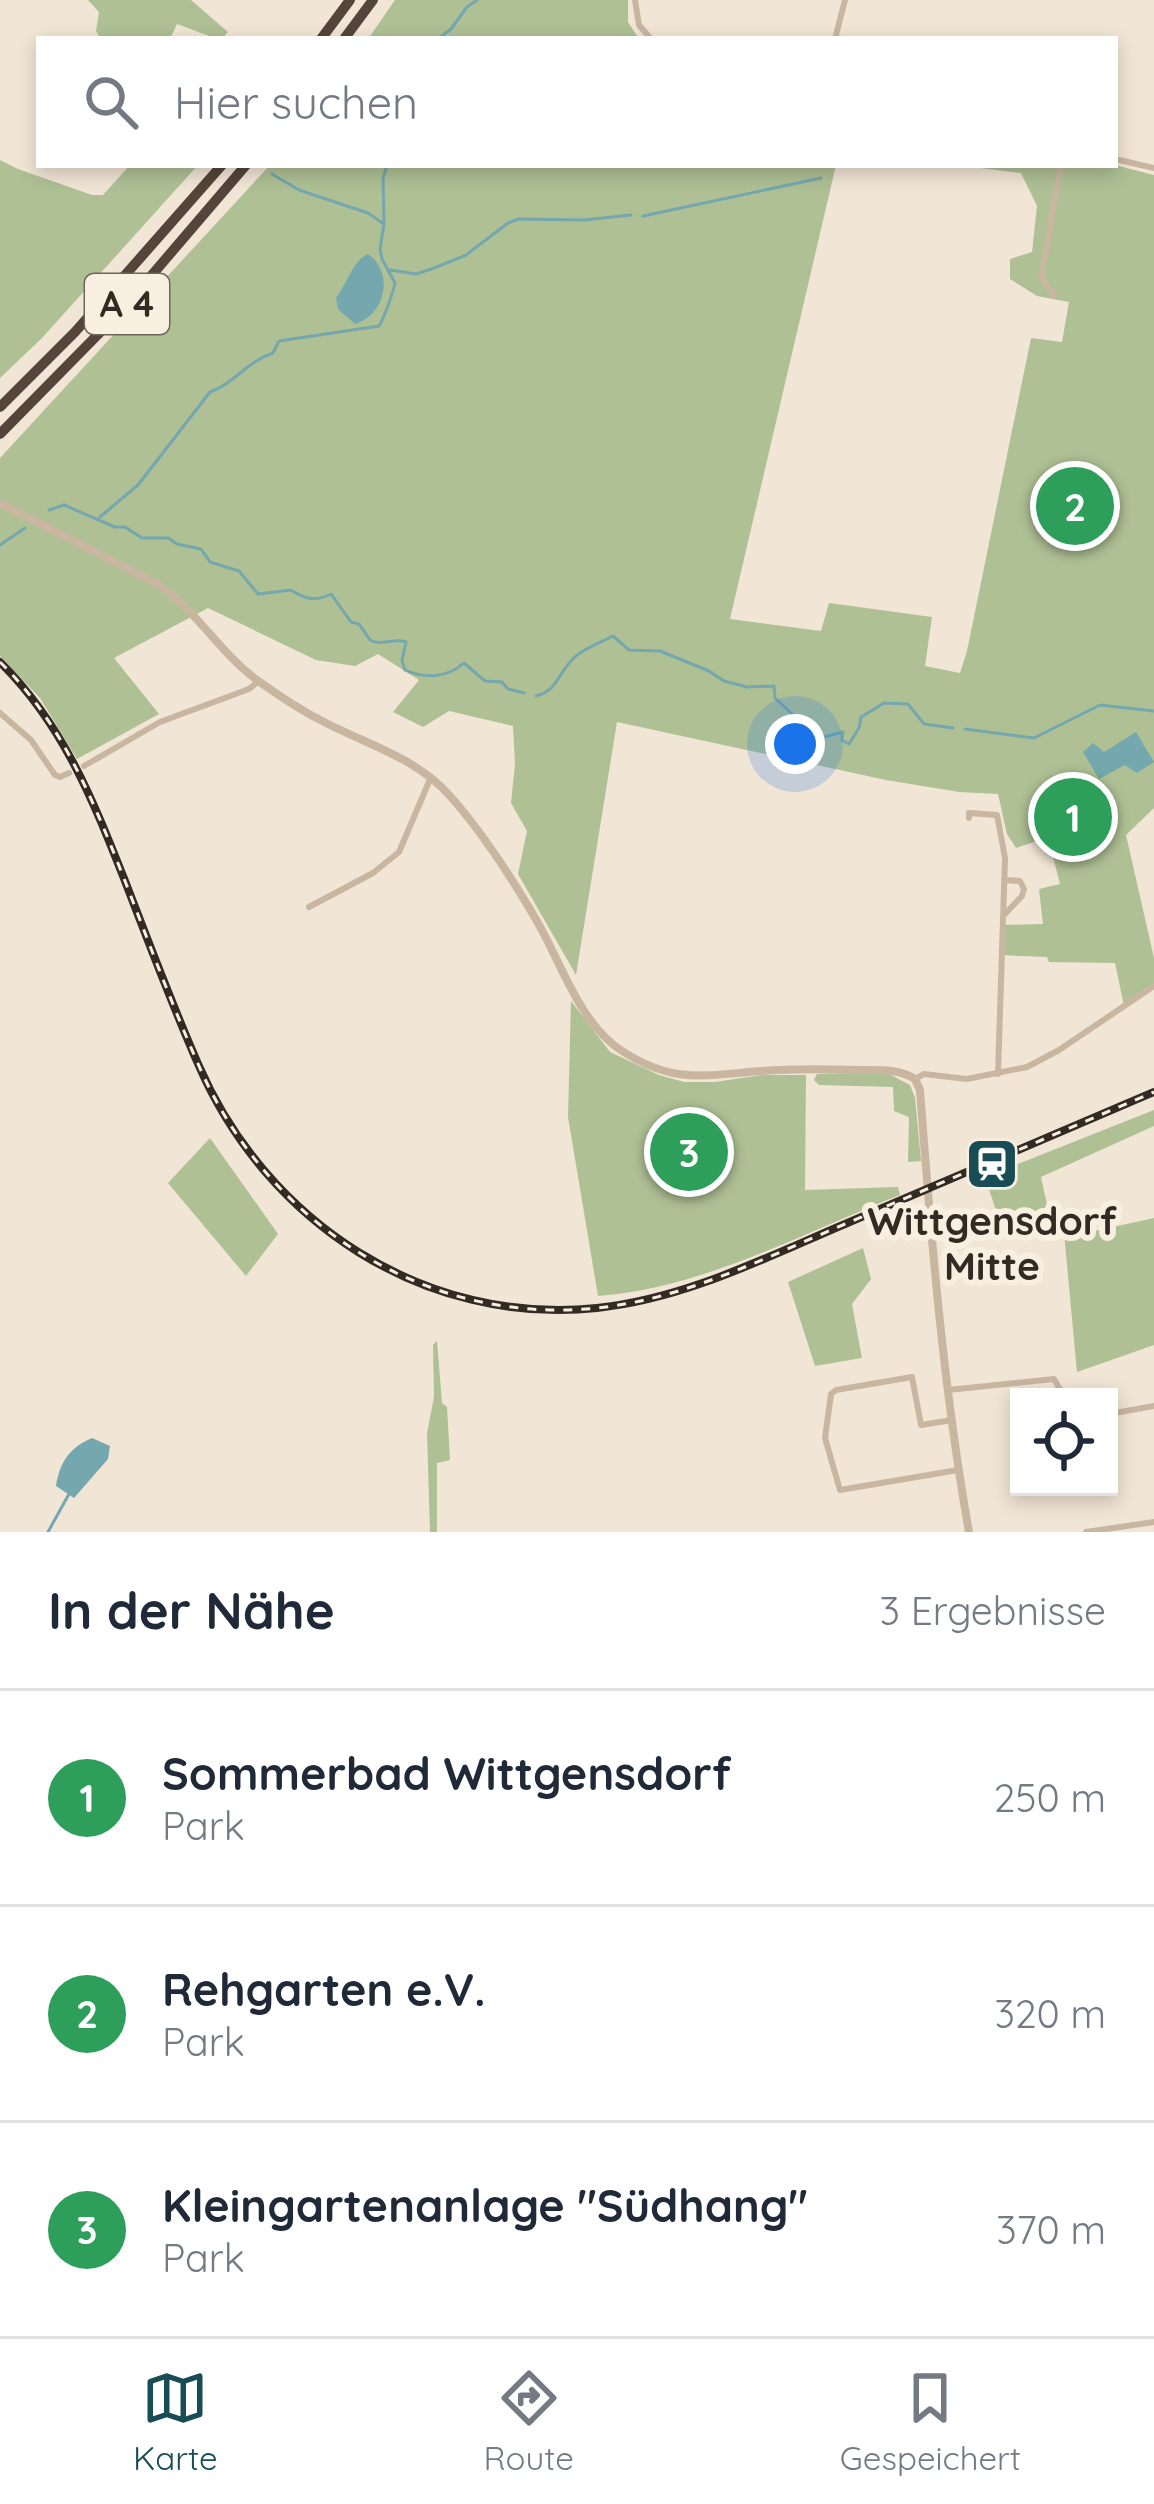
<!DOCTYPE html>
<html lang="de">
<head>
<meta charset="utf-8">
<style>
  :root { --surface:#fff; --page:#f2f2f3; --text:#1f2937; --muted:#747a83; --line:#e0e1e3; --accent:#194d55 }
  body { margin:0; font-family:Quicksand,sans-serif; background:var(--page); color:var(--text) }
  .controls { position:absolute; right:36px; bottom:36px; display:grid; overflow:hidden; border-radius:0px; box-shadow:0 6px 18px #0003 }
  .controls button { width:108px; height:108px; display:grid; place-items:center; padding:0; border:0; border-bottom:3px solid var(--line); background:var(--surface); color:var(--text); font:60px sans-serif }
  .you { position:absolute; left:795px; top:744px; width:42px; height:42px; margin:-30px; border:9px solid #fff; border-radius:50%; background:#1a73e8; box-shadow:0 0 0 18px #1a73e833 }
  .badge { display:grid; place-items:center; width:78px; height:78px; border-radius:50%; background:var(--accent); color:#fff; font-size:39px; font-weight:700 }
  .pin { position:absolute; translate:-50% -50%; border:6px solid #fff; box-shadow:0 3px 12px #0006 }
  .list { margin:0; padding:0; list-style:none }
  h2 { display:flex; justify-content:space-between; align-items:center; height:156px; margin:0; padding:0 48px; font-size:51px }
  h2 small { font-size:39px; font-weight:400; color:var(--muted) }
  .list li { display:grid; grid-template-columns:78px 1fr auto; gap:36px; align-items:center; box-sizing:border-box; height:216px; padding:0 48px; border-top:3px solid var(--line) }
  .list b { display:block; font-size:45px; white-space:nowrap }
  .list p { margin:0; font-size:39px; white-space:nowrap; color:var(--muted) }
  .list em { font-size:39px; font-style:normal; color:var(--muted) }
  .icon { flex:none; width:66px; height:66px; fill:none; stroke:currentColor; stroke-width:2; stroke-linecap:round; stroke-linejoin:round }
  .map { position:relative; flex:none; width:1154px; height:1532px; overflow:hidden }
  .search { position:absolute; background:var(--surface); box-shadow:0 6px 18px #0003; left:36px; right:36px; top:36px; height:132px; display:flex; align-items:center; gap:30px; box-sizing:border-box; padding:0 42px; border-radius:0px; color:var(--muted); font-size:45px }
  .sheet { height:804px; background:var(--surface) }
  nav { display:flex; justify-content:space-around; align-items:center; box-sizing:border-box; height:168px; border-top:3px solid var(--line); background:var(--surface); font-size:33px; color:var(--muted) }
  nav a { display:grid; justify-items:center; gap:6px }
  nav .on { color:var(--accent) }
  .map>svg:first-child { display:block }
</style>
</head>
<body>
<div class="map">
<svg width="1154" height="1532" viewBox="0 0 1154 1532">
  <rect width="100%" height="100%" fill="#f1e5d5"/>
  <!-- green -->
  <path fill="#afc095" d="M 88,0 L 191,0 L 228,32 L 222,39 L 217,39 L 177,24 L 170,39 L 101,39 L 96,31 L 99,12 Z
    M 395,0 L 628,0 L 628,22 L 639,39 L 368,39 Z
    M 0,160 L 18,169 L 92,195 L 103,195 L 130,165 L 198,165 L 42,338 L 0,378 Z
    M 270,165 L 836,165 L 730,619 L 821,631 L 829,603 L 932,617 L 925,666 L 960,673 L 967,651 L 1031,338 L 1062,342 L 1069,302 L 1037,296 L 1010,279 L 1010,259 L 1032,252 L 1037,206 L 1021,173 L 957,165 L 1115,165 L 1154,175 L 1154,808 L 1126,835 L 1154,958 L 1154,986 L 1124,1006 L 1115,963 L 1049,962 L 1047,957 L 1000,955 L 1001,925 L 1043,924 L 1039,889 L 1060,884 L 1048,837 L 1016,848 L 1007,834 L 998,794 L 959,792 L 886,780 L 617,722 L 576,975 L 518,874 L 527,831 L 511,803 L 515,764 L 513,726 L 449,711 L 423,727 L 393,712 L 419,680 L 378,654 L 355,666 L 316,660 L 208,608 L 114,658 L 159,714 L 77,759 L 40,698 L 0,656 L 0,458 Z
    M 571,1001 L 610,1052 L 659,1075 L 684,1082 L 715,1082 L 762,1075 L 806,1075 L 805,1190 L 898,1187 L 900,1195 C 802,1233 704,1288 598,1296 L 568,1117 Z
    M 858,1073 L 889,1074 L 910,1085 L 915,1098 L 921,1161 L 908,1162 L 909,1117 L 894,1111 L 893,1087 L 819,1085 L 814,1080 L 817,1074 Z
    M 1154,1110 L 1154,1126 L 1041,1177 L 1051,1223 L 1003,1232 L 985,1177 Z
    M 210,1138 L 278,1234 L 246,1276 L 168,1183 Z
    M 1154,1218 L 1154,1345 L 1077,1372 L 1064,1233 L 1077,1235 Z
    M 863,1248 L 871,1279 L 852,1304 L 862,1358 L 815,1366 L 788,1282 Z
    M 437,1341 L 442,1403 L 447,1407 L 450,1460 L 437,1463 L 437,1532 L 430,1532 L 427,1433 L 434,1397 L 433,1345 Z"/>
  <!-- water -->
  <path fill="#74a8ae" d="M 368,254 C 395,273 385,315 355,324 L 338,309 L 336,298 C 347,284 353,260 368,254 Z
    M 1136,732 L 1154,762 L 1137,773 L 1125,765 L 1099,779 L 1083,752 L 1093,743 L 1104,752 Z
    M 92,1438 L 110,1446 L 108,1459 L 74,1498 L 56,1486 C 60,1462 69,1448 92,1438 Z"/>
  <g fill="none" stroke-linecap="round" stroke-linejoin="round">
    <!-- stream -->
    <path stroke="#74a8ae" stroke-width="3" d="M 438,39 L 451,29 L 467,7 L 477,0
      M 272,174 L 299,190 L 368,213 L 384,224
      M 643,216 L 821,178
      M 390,270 L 416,274 L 434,268 L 466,255 L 508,223 L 518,219 L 584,220 L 631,215
      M 49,510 L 64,505 L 115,527 L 125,527 L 142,538 L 168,538 L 177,544 L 201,549 L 210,562 L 239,571 L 258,594 L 291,590 C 305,599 315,602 331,594 L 351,622 L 359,624 L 370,640 C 382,647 394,637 406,642 L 402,660 L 405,670 C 425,679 447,678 464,663 L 485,681 L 502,682 L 508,689 L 524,693
      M 100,517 L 138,485 L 210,392 C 235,383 246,362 273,353 L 279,341 L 379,326 C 384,318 393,293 395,283 L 382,259 L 380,249 L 384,224 L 383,179 L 387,165
      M 0,545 L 25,528
      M 536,696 C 556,691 557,677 570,662 C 579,650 600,643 613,636 L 629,650 L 660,651 L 709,671 L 724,681 L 747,687 L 774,686 L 775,698 L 809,730 L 813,729 L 824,737 L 843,732 L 842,740 L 849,744 L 859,728 L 861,717 L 884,703 L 908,704 L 924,724 L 953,728
      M 965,729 L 1034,738 L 1100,705 L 1154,711
      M 48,1532 L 69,1494"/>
    <!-- minor -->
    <path stroke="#c9b6a1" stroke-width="6" d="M 635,0 L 639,25 L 651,39
      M 835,39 L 845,0
      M 1115,159 L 1154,168
      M 1054,296 L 1041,277 L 1061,165
      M 0,713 L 31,740 L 55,775 L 60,777 L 69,773
      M 84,766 L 160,722 L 249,689 L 259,681
      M 969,818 L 969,813 L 997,815 L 1005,858 L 998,1074
      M 1004,880 L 1020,881 L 1024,889 L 1022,896 L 1004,915
      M 309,907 L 373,873 L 399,852 L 431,777
      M 915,1079 L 924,1074 L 967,1079 L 1027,1067 L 1059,1050 L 1154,986
      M 948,1390 L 1054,1379 L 1064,1397
      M 1109,1414 L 1154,1406
      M 952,1420 L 921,1425 L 912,1377 L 836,1390 L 831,1394 L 825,1438 L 840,1490 L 958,1470
      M 1086,1532 L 1154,1522"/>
    <!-- tertiary -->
    <path stroke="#c9b6a1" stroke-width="8" d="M 0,503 L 159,585 C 197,611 220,653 257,680 C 279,696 302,711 326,723 C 369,745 418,759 450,796 C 484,834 513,880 538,923 C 562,965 580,1024 622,1051 C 675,1085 705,1075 762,1071 C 795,1068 829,1069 862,1070 C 881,1070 899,1069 915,1079 L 920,1090 C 931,1237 943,1386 969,1532"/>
    <!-- motorway -->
    <path stroke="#54443b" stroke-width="10" d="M 321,39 L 350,0
      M 344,39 L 373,0
      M 0,407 L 75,332 L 222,165
      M 0,434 L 122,310 L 246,165"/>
    <!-- rail casing -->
    <g stroke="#332a24" stroke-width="8">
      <path id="rail" d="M 0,662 C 63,724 93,800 125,881 C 149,943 172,1005 199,1066 C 267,1222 424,1326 597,1308 C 684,1299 765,1258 845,1224 C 948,1180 1051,1136 1154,1092"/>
    </g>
    <!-- rail -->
    <use href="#rail" stroke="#f9efe1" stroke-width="3" stroke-dasharray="9" stroke-linecap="butt"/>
  </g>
  <!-- icons -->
  <defs>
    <g id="station-square" transform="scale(2.7)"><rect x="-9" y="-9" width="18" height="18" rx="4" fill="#194d55" stroke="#f9efe1"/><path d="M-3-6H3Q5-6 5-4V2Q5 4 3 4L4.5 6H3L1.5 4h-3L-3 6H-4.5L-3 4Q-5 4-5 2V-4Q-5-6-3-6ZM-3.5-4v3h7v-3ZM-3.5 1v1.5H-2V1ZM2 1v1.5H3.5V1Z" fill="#fff"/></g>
  </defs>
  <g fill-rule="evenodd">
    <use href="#station-square" x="992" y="1164"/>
  </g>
  <g text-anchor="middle" stroke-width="12" stroke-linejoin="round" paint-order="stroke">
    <!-- shield labels -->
    <rect fill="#f9efe1" stroke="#6e655d" stroke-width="3" x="85" y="274" width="84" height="60" rx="9"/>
    <g font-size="36" font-weight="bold" fill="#332a24">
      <text x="127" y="317">A 4</text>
    </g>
    <!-- poi labels -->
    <g font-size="39" font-weight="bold" fill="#332a24" stroke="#f9efe1">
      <text x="992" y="1235">Wittgensdorf<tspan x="992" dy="45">Mitte</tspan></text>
    </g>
  </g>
</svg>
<div class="controls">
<button><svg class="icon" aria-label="locate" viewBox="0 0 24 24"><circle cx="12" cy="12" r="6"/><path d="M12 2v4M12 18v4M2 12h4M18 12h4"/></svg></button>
</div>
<div class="you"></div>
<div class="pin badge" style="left:1073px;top:817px;background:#2e9e5b">1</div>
<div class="pin badge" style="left:1075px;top:506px;background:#2e9e5b">2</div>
<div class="pin badge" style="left:689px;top:1152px;background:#2e9e5b">3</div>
<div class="search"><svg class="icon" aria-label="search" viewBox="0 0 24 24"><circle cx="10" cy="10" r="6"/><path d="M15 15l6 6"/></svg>Hier suchen</div>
</div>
<section class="sheet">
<h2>In der Nähe<small>3 Ergebnisse</small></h2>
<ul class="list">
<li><span class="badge" style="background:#2e9e5b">1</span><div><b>Sommerbad Wittgensdorf</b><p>Park</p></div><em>250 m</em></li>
<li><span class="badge" style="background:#2e9e5b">2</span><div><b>Rehgarten e.V.</b><p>Park</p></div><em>320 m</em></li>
<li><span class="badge" style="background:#2e9e5b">3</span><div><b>Kleingartenanlage &quot;Südhang&quot;</b><p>Park</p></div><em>370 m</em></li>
</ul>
</section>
<nav>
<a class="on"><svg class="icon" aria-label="map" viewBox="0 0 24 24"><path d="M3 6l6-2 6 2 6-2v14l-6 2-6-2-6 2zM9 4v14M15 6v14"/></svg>Karte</a>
<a><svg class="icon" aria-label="directions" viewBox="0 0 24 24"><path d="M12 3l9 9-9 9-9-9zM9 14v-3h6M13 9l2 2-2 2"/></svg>Route</a>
<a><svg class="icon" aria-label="saved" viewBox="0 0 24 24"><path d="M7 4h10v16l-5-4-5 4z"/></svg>Gespeichert</a>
</nav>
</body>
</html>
